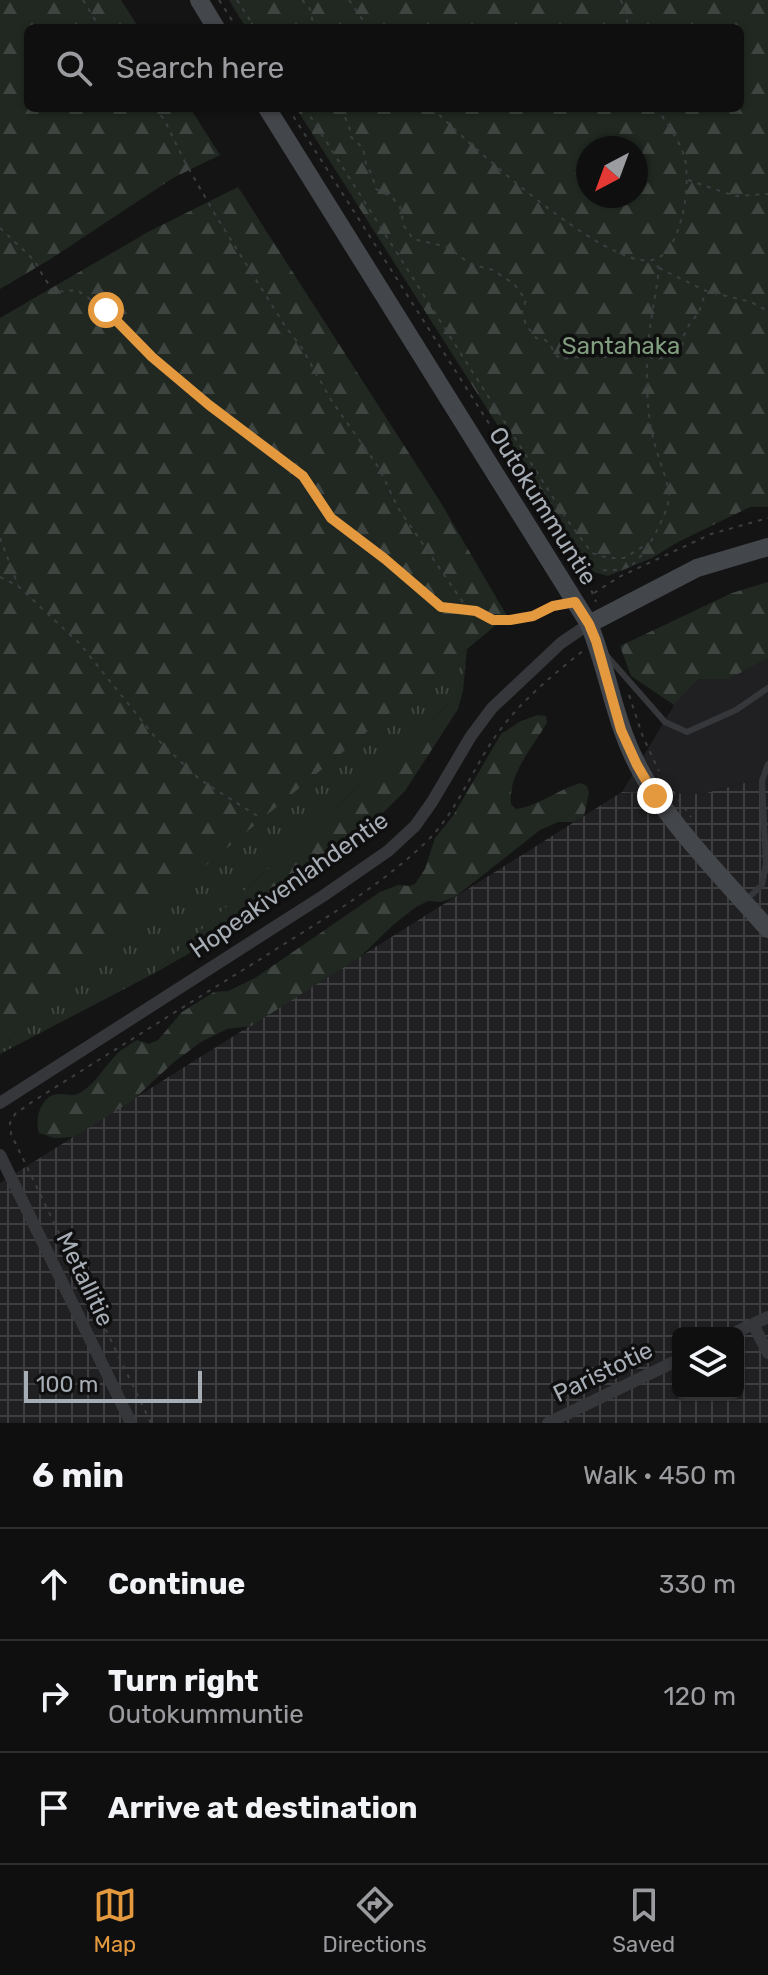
<!DOCTYPE html>
<html lang="en">
<head>
<meta charset="utf-8">
<style>
  :root { --surface:#0f0f10; --page:#181819; --text:#f1f3f6; --muted:#9b9c9f; --line:#2f2f30; --accent:#e4993e }
  body { margin:0; font-family:Rubik,sans-serif; background:var(--page); color:var(--text) }
  .controls { position:absolute; right:24px; bottom:24px; display:grid; overflow:hidden; border-radius:12px; box-shadow:0 2px 6px #0004 }
  .controls button { width:72px; height:72px; display:grid; place-items:center; padding:0; border:0; border-bottom:2px solid var(--line); background:var(--surface); color:var(--text); font:40px sans-serif }
  .compass { position:absolute; left:576px; top:136px; width:72px; height:72px; border-radius:50%; background:var(--surface); box-shadow:0 2px 6px #0004; rotate:221deg }
  .scale { position:absolute; left:24px; bottom:20px; width:178px; box-sizing:border-box; padding-left:8px; border:4px solid #a7adb5; border-top:0; font-size:22px; line-height:28px; white-space:nowrap; color:#a7adb5; -webkit-text-stroke:6px #0f0f10; paint-order:stroke }
  .stop { position:absolute; width:24px; height:24px; margin:-18px; border:6px solid #e4993e; border-radius:50%; background:#fff }
  .stop.end { background:#e4993e; border-color:#fff; box-shadow:0 2px 8px #0008 }
  .list { margin:0; padding:0; list-style:none }
  h2 { display:flex; justify-content:space-between; align-items:center; height:104px; margin:0; padding:0 32px; font-size:34px }
  h2 small { font-size:26px; font-weight:400; color:var(--muted) }
  .list li { display:grid; grid-template-columns:52px 1fr auto; gap:24px; align-items:center; box-sizing:border-box; height:112px; padding:0 32px; border-top:2px solid var(--line) }
  .list b { display:block; font-size:30px; white-space:nowrap }
  .list p { margin:0; font-size:26px; white-space:nowrap; color:var(--muted) }
  .list em { font-size:26px; font-style:normal; color:var(--muted) }
  .icon { flex:none; width:44px; height:44px; fill:none; stroke:currentColor; stroke-width:2; stroke-linecap:round; stroke-linejoin:round }
  .map { position:relative; flex:none; width:768px; height:1423px; overflow:hidden }
  .search { position:absolute; background:var(--surface); box-shadow:0 2px 6px #0004; left:24px; right:24px; top:24px; height:88px; display:flex; align-items:center; gap:20px; box-sizing:border-box; padding:0 28px; border-radius:12px; color:var(--muted); font-size:30px }
  .sheet { height:440px; background:var(--surface) }
  nav { display:flex; justify-content:space-around; align-items:center; box-sizing:border-box; height:112px; border-top:2px solid var(--line); background:var(--surface); font-size:22px; color:var(--muted) }
  nav a { display:grid; justify-items:center; gap:4px }
  nav .on { color:var(--accent) }
  .map>svg:first-child { display:block }
</style>
</head>
<body>
<div class="map">
<svg width="768" height="1423" viewBox="0 0 768 1423">
  <defs>
    <pattern id="industrial-grid" width="8" height="8" patternUnits="userSpaceOnUse" patternTransform="scale(2)"><rect width="8" height="8" fill="#202022"/><path d="M0 4h8M4 0v8" fill="none" stroke="#3e3e40"/></pattern>
    <pattern id="grass-tufts" width="24" height="20" patternUnits="userSpaceOnUse" patternTransform="scale(2)"><rect width="24" height="20" fill="#202821"/><path d="M3 7l-1-3M5 7V3M7 7l1-3M15 17l-1-3M17 17v-4M19 17l1-3" fill="none" stroke="#3e443f"/></pattern>
    <pattern id="forest-firs" width="22" height="20" patternUnits="userSpaceOnUse" patternTransform="scale(2)"><rect width="22" height="20" fill="#202821"/><path d="M5 1l3.5 6h-7zM16 11l3.5 6h-7z" fill="#3e443f"/></pattern>
  </defs>
  <rect width="100%" height="100%" fill="#141415"/>
  <!-- built -->
  <path fill="#202022" d="M 768,658 L 768,777 L 702,794 L 622,792 L 674,705 L 699,679 L 729,679 Z"/>
  <!-- industrial -->
  <path fill="url(#industrial-grid)" fill-rule="evenodd" d="M 768,777 L 768,1423 L 0,1423 L 0,1183 L 622,792 L 702,794 ZM 678,1333 L 738,1333 L 738,1393 L 678,1393 Z"/>
  <!-- grass -->
  <path fill="url(#grass-tufts)" d="M 467,649 L 463,691 L 153,974 L 0,1054 L 0,1047 L 98,954 Z"/>
  <!-- forest -->
  <path fill="url(#forest-firs)" fill-rule="evenodd" d="M 0,0 L 121,0 L 139,28 L 28,28 L 28,108 L 190,108 L 220,155 L 173,178 L 49,260 L 0,289 Z
    M 229,0 L 768,0 L 768,507 L 750,507 L 678,542 L 652,558 L 608,576 L 593,572 L 583,560 L 296,108 L 740,108 L 740,28 L 246,28 ZM 588,148 L 636,148 L 636,196 L 588,196 Z
    M 238,187 L 441,503 L 507,616 L 99,954 L 0,1047 L 0,318 L 148,232 Z
    M 768,582 L 768,658 L 729,679 L 699,679 L 674,705 L 631,676 L 620,646 L 732,593 Z
    M 463,691 L 458,709 L 405,791 L 372,824 L 262,912 L 153,974 Z
    M 538,715 L 546,716 L 547,723 C 532,748 508,774 511,804 L 516,809 C 539,806 559,789 581,783 L 587,786 L 589,793 L 584,816 L 574,822 L 558,822 L 540,830 L 455,897 L 441,902 L 428,901 L 416,907 L 393,925 L 360,957 L 251,1026 L 227,1029 L 201,1042 L 174,1062 L 133,1100 L 74,1137 L 54,1138 L 39,1133 C 35,1121 39,1105 49,1097 C 59,1090 70,1098 80,1093 C 95,1084 104,1067 116,1055 C 121,1049 130,1045 137,1040 L 149,1044 L 158,1040 L 182,1012 L 214,992 L 228,991 L 255,978 L 380,892 L 398,885 L 410,886 L 415,884 L 425,869 L 435,838 L 453,816 L 501,734 L 521,721 Z"/>
  <g fill="none" stroke-linecap="round" stroke-linejoin="round">
    <!-- path -->
    <path stroke="#3b3e41" stroke-width="2" stroke-dasharray="4 6" stroke-linecap="butt" d="M 83,0 L 100,28
      M 219,0 L 237,28
      M 237,0 L 255,28
      M 302,0 L 310,9 L 314,28
      M 349,0 L 368,28
      M 621,0 L 629,28
      M 154,108 L 164,119 L 185,162 L 216,216 L 285,326 L 302,348 L 331,400 L 379,468 L 398,508 L 467,608
      M 288,108 L 567,546 L 590,587 L 596,602
      M 305,108 L 463,357 L 568,521 L 592,553 L 608,558 L 624,558 L 649,543
      M 341,108 L 349,126 L 351,137 L 363,148 L 366,164 L 372,175 L 376,189 L 392,197 L 400,207 L 404,226 L 413,239 L 448,247 L 470,264 L 493,270 L 514,284 L 526,300 L 522,312 L 526,325 L 536,338 L 545,340 L 550,344 L 555,354 L 561,359 L 578,357 L 590,352 C 605,359 606,359 619,349 L 657,359 L 677,356 L 682,349 L 683,337 L 689,325 L 699,312 L 706,291
      M 432,108 C 467,142 605,269 652,260 C 671,256 677,233 682,217 C 686,203 689,170 684,156 C 679,139 666,123 657,108
      M 688,180 L 735,196 L 768,194
      M 0,228 L 35,261 L 43,276 L 54,292 L 77,290 L 106,310 L 152,357 L 209,405 L 303,476 L 331,518 L 385,559 L 441,607 L 476,611 L 493,620 L 510,620 L 533,616 L 559,605
      M 659,268 L 706,291 L 751,302 L 768,311
      M 0,538 L 18,585
      M 603,570 C 613,571 624,570 633,564 C 645,556 671,509 669,494 C 667,478 658,458 654,441 C 648,419 647,395 647,373 C 646,337 655,304 659,268 L 653,261
      M 0,577 L 18,586 L 80,644 L 155,737 L 199,779 L 259,817
      M 594,593 L 619,577 L 711,534 L 768,518
      M 629,695 L 643,737 L 659,771
      M 667,783 L 691,817
      M 151,1423 L 11,1134 L 10,1123 L 15,1114 L 32,1102 C 108,1054 183,1007 259,960 C 315,924 374,891 423,845 C 458,813 472,767 500,730 C 523,699 554,674 584,650"/>
    <!-- lane -->
    <path stroke="#35373a" stroke-width="6" d="M 607,656 L 665,722 L 687,732 L 736,710 L 768,688
      M 746,900 L 762,885 L 766,864 L 762,781 L 768,764"/>
    <!-- street -->
    <path stroke="#35373a" stroke-width="12" d="M 0,1103 L 323,896 L 388,851 L 415,826 L 432,802 L 471,736 L 492,708 L 561,643 L 589,624
      M 0,1155 L 131,1423
      M 753,1324 L 768,1353
      M 734,1333 L 768,1317
      M 548,1423 L 678,1360"/>
    <!-- secondary -->
    <path stroke="#43464a" stroke-width="18" d="M 199,0 L 216,28
      M 267,108 L 589,624 C 608,670 614,720 637,764 C 666,822 725,880 768,929
      M 589,624 L 697,568 L 768,547"/>
  </g>
  <g fill="none" stroke-linecap="round" stroke-linejoin="round">
    <!-- route -->
    <path stroke="#e4993e" stroke-width="10" d="M 106,310 L 152,357 L 209,405 L 303,476 L 331,518 L 385,559 L 441,607 L 476,611 L 493,620 L 510,620 L 533,616 L 553,606 L 575,602 L 589,624 L 596,641 L 621,730 L 637,765 L 655,796"/>
  </g>
  <g text-anchor="middle" stroke-width="7" stroke-linejoin="round" paint-order="stroke">
    <!-- park labels -->
    <g font-size="24" fill="#819e7f" stroke="#0f0f10">
      <text x="621" y="354">Santahaka</text>
    </g>
    <!-- street labels -->
    <g font-size="24" fill="#a7adb5" stroke="#0f0f10">
      <text transform="translate(543 506) rotate(58)" y="8">Outokummuntie</text>
      <text transform="translate(289 885) rotate(-35)" y="8">Hopeakivenlahdentie</text>
      <text transform="translate(85 1279) rotate(64)" y="8">Metallitie</text>
      <text transform="translate(603 1372) rotate(-26)" y="8">Paristotie</text>
    </g>
  </g>
</svg>
<div class="controls">
<button><svg class="icon" aria-label="layers" viewBox="0 0 24 24"><path d="M12 4l9 5-9 5-9-5zM3 14l9 5 9-5"/></svg></button>
</div>
<svg class="compass" viewBox="-18 -18 36 36"><path d="M0-13l5 13h-10z" fill="#e53935"/><path d="M0 13l5-13h-10z" fill="#9b9c9f"/></svg>
<div class="scale">100 m</div>
<div class="stop" style="left:106px;top:310px"></div>
<div class="stop end" style="left:655px;top:796px"></div>
<div class="search"><svg class="icon" aria-label="search" viewBox="0 0 24 24"><circle cx="10" cy="10" r="6"/><path d="M15 15l6 6"/></svg>Search here</div>
</div>
<section class="sheet">
<h2>6 min<small>Walk · 450 m</small></h2>
<ul class="list">
<li><svg class="icon" aria-label="ahead" viewBox="0 0 24 24"><path d="M12 20V5M6 11l6-6 6 6"/></svg><div><b>Continue</b></div><em>330 m</em></li>
<li><svg class="icon" aria-label="right" viewBox="0 0 24 24"><path d="M7 20v-9h11M14 6l5 5-5 5"/></svg><div><b>Turn right</b><p>Outokummuntie</p></div><em>120 m</em></li>
<li><svg class="icon" aria-label="arrive" viewBox="0 0 24 24"><path d="M6 21V4h12l-3 4 3 4H6"/></svg><div><b>Arrive at destination</b></div></li>
</ul>
</section>
<nav>
<a class="on"><svg class="icon" aria-label="map" viewBox="0 0 24 24"><path d="M3 6l6-2 6 2 6-2v14l-6 2-6-2-6 2zM9 4v14M15 6v14"/></svg>Map</a>
<a><svg class="icon" aria-label="directions" viewBox="0 0 24 24"><path d="M12 3l9 9-9 9-9-9zM9 14v-3h6M13 9l2 2-2 2"/></svg>Directions</a>
<a><svg class="icon" aria-label="saved" viewBox="0 0 24 24"><path d="M7 4h10v16l-5-4-5 4z"/></svg>Saved</a>
</nav>
</body>
</html>
